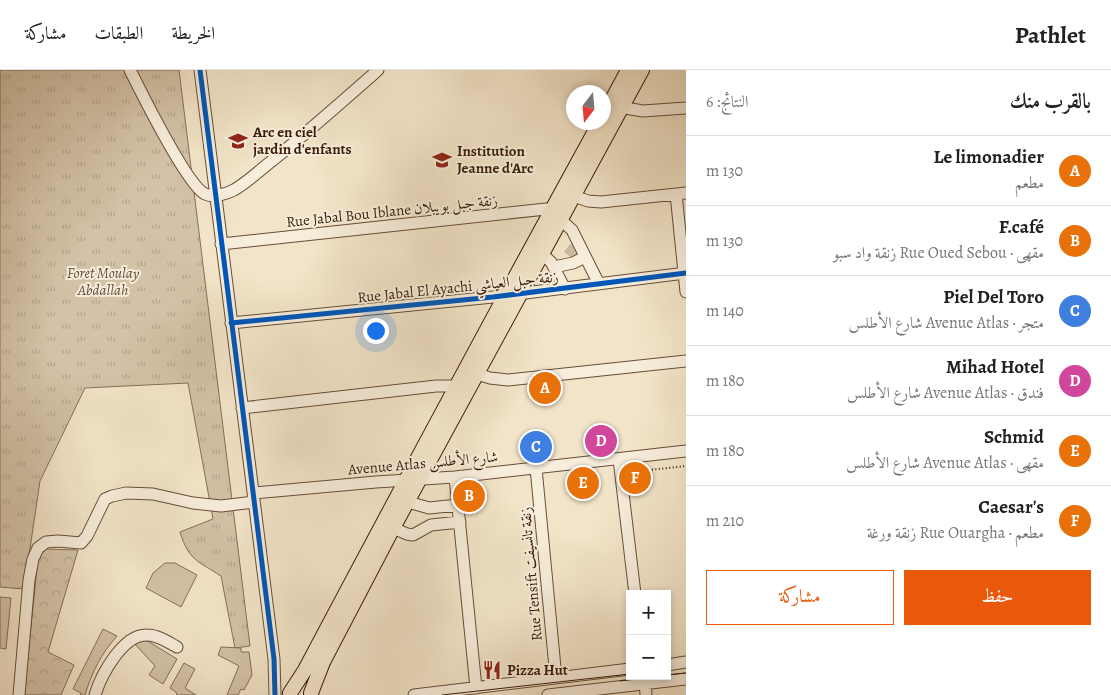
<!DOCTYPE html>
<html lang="ar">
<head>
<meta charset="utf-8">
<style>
  :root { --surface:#fff; --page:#f6f6f6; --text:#222; --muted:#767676; --line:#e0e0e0; --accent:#ea580c }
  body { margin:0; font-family:Alegreya,Amiri,serif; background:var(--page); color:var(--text); direction:rtl }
  .controls { position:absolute; right:15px; bottom:15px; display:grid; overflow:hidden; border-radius:0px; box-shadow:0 2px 8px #0003 }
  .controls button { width:45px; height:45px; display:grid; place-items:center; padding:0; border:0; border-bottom:1px solid var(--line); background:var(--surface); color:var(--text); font:25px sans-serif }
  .compass { position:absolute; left:566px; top:15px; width:45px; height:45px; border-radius:50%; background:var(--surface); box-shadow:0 2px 8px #0003; rotate:196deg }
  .you { position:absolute; left:375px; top:260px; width:18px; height:18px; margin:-12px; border:4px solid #fff; border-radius:50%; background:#1a73e8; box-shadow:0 0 0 8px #1a73e833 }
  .badge { display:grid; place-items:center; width:32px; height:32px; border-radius:50%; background:var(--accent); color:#fff; font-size:16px; font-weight:700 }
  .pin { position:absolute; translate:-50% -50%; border:2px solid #fff; box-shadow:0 1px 5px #0006 }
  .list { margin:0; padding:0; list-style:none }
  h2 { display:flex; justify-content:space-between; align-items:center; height:65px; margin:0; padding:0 20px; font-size:21px }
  h2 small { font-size:16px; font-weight:400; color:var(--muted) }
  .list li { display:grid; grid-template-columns:32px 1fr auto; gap:15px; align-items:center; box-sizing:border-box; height:70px; padding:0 20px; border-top:1px solid var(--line) }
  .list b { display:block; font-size:19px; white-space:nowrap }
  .list p { margin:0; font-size:16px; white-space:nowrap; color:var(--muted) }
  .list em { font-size:16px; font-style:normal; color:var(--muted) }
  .actions { display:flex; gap:10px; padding:15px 20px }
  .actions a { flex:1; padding:11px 0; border:1px solid var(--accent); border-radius:0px; text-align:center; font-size:18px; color:var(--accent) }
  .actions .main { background:var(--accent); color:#fff }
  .map { position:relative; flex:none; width:686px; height:625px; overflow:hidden; direction:ltr }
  header { display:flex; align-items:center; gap:30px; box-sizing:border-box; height:70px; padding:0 25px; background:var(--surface); border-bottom:1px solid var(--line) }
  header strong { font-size:24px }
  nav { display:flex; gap:28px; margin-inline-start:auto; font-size:18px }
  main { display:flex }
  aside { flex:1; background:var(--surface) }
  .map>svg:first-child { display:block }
</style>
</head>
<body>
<header>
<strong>Pathlet</strong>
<nav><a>الخريطة</a><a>الطبقات</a><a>مشاركة</a></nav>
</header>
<main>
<aside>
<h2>بالقرب منك<small>النتائج: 6</small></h2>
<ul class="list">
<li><span class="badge" style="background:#e8710a">A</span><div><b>Le limonadier</b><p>مطعم</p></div><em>130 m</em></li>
<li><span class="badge" style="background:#e8710a">B</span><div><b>F.café</b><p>مقهى · Rue Oued Sebou زنقة واد سبو</p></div><em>130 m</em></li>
<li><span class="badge" style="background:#3f7fe0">C</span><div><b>Piel Del Toro</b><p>متجر · Avenue Atlas شارع الأطلس</p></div><em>140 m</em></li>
<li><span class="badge" style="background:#d1479c">D</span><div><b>Mihad Hotel</b><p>فندق · Avenue Atlas شارع الأطلس</p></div><em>180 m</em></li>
<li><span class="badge" style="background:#e8710a">E</span><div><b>Schmid</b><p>مقهى · Avenue Atlas شارع الأطلس</p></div><em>180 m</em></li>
<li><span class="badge" style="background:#e8710a">F</span><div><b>Caesar's</b><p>مطعم · Rue Ouargha زنقة ورغة</p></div><em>210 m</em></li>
</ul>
<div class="actions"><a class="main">حفظ</a><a>مشاركة</a></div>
</aside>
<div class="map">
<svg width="686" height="625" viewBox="0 0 686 625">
  <defs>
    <pattern id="forest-crowns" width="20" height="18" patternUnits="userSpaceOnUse" patternTransform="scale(1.25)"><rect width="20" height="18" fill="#d3c2a7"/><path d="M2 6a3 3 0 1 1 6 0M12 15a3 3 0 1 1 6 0" fill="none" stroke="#b6a68e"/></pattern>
    <pattern id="park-tufts" width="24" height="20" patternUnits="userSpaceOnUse" patternTransform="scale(1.25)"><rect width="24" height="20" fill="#d3c2a7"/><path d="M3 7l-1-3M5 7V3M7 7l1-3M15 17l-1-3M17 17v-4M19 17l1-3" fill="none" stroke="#b6a68e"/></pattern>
  </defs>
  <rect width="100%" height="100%" fill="#f2e4c8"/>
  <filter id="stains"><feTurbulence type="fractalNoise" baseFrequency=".004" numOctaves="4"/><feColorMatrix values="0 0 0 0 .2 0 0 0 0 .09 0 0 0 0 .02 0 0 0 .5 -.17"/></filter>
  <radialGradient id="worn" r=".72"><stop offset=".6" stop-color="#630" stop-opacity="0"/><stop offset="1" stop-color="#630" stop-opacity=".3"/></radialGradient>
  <!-- forest -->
  <path fill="url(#forest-crowns)" stroke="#866e57" d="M 46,479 L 78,480 L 48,582 L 74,595 L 61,625 L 24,625 L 38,488 Z"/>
  <!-- park -->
  <path fill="url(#park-tufts)" stroke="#866e57" d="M 0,0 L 179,0 L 250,576 L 235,578 L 221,506 C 198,491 189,491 180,462 L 213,449 L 188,313 L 85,318 L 40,411 L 24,519 L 0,517 Z"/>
  <!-- garden -->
  <path fill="#d3c2a7" stroke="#866e57" d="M 165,493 L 175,493 L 197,505 L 181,537 L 146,518 L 153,503 Z
    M 0,527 L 11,528 L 6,579 L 0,578 Z
    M 103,559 L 117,566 C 101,584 92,602 85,625 L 80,625 L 81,623 L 73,619 Z
    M 141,567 L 177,589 L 163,614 L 149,605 L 155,596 L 134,573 Z
    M 221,577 L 241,578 L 241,582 L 249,582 L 252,605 L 244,620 L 241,619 L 238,625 L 227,625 L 239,596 L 218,585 Z
    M 184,593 L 195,599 L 185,618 L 196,625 L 177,625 L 176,622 L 170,618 Z"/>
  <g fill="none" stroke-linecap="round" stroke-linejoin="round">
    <!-- minor-tunnel -->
    <path stroke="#cdbca1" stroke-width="11" stroke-dasharray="11 5.5" stroke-linecap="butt" d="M 568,185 L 575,177"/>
    <!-- minor casing -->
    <g stroke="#684d37" stroke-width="13">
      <path id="minor" d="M 130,0 C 141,22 187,115 205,124 C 213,128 226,124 234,120 C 248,112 261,99 273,90 C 309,61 344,30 378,0
        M 200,0 L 274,589 L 275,625
        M 613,36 L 643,41 L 686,38
        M 676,124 L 686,222
        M 574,126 L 588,131 L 601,132 L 686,123
        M 561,150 L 572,160 L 599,214
        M 221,174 L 546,139 L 560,140
        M 542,184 L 551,192 L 565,219
        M 554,197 L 573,193 L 585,187
        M 231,253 L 493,227 L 686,203
        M 477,304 L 490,308 L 508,310 L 686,291
        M 242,338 L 436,316 L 464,316
        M 619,389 L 635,524
        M 536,398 L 556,608
        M 455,407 L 476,618
        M 253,423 L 376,412 L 455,407 L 686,381
        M 408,432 L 429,438 L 458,435
        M 393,458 L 407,464 L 413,465 L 431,455 L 460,452
        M 667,595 L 686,592
        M 645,606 L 646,625
        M 19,625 L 29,510 L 33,489 L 38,478 L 46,472 L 58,471 L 81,473 L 87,466 L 105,429 L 112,426 L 126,423 L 153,424 L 193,433 L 221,436 L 254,432
        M 95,625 C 101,605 123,564 147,565 C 158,565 168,572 177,577
        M 414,625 L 630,599
        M 548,625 L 686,609"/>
    </g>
    <!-- major casing -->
    <g stroke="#3a1b07" stroke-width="16">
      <path id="major" d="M 604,45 L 628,0
        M 290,623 L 305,600 C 402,417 500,234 600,52
        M 311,623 L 323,592 L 393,458 L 642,0"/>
    </g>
    <!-- path -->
    <path stroke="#3a1b07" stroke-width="2" stroke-dasharray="1 2.5" stroke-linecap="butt" d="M 631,402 L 686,396"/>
    <!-- minor -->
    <use href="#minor" stroke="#f7eddb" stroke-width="11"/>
    <!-- major -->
    <use href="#major" stroke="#f2e4c8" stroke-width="14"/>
    <!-- tram -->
    <path stroke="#3a1b07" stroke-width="1" d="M 667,605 L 686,603
      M 620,611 L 660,606
      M 442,625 L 630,604"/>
    <!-- cycleway casing -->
    <g stroke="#f7eddb" stroke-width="8">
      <path id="cycleway" d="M 200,0 L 274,589 L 275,625
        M 231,253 L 493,227 L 686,203"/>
    </g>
    <!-- cycleway -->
    <use href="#cycleway" stroke="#0057b8" stroke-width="5"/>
  </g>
  <!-- icons -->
  <defs>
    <g id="school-bare" transform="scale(1.5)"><path d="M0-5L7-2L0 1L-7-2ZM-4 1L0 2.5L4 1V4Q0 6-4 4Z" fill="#8f2418" stroke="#f7eddb" stroke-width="2.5" paint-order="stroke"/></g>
    <g id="restaurant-bare" transform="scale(1.5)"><path d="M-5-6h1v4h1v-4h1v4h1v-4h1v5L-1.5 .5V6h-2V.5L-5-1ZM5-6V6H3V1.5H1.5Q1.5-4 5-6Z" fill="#8f2418" stroke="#f7eddb" stroke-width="2.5" paint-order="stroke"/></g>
  </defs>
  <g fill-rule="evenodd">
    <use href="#school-bare" x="238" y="71"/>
    <use href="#school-bare" x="442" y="90"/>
    <use href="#restaurant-bare" x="492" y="600"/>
  </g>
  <g text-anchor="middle" stroke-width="4" stroke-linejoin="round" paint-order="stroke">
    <!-- poi labels -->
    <g font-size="15" font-weight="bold" fill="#3a1b07" stroke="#f7eddb" text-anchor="start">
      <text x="253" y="67">Arc en ciel<tspan x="253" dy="17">jardin d'enfants</tspan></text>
      <text x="457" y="86">Institution<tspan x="457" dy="17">Jeanne d'Arc</tspan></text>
      <text x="507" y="605">Pizza Hut</text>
    </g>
    <!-- street labels -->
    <g font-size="15" fill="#3a1b07" stroke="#f7eddb">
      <text transform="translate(392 141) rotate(-6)" y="5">Rue Jabal Bou Iblane زنقة جبل بويبلان</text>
      <text transform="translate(458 217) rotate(-6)" y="5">Rue Jabal El Ayachi زنقة جبل العياشي</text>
      <text transform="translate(423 393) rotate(-5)" y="5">Avenue Atlas شارع الأطلس</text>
      <text transform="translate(531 504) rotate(-95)" y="5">Rue Tensift زنقة تانسيفت</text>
    </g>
    <!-- park labels -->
    <g font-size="15" font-style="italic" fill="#684d37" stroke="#f7eddb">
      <text x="103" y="208">Foret Moulay<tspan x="103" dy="17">Abdallah</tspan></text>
    </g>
  </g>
  <rect width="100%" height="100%" filter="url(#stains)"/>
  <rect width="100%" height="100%" fill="url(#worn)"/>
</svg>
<div class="controls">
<button>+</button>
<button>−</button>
</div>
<svg class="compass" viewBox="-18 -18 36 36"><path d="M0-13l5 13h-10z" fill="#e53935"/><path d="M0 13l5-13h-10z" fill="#767676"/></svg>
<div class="you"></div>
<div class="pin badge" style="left:545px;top:318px;background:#e8710a">A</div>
<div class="pin badge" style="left:469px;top:426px;background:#e8710a">B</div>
<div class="pin badge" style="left:536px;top:377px;background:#3f7fe0">C</div>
<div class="pin badge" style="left:601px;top:371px;background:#d1479c">D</div>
<div class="pin badge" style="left:583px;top:413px;background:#e8710a">E</div>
<div class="pin badge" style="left:635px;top:408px;background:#e8710a">F</div>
</div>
</main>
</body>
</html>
